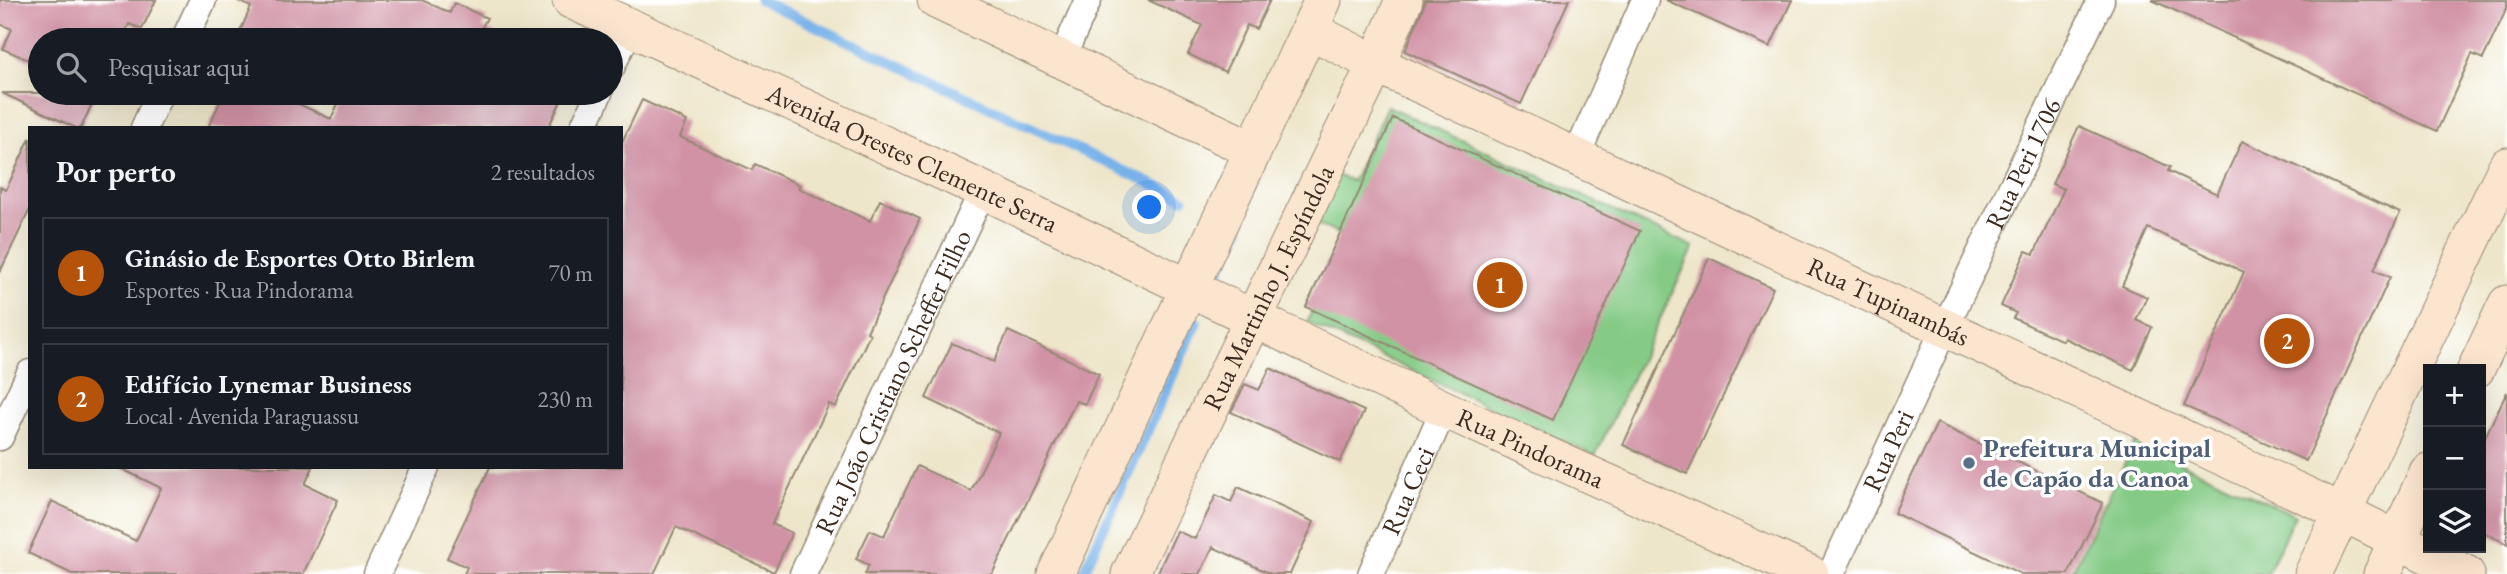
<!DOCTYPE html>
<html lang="pt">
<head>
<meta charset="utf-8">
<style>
  :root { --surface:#171b24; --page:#242831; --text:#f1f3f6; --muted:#9ea1a6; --line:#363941; --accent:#b45309 }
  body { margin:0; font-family:"EB Garamond",serif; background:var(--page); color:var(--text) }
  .controls { position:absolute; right:21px; bottom:21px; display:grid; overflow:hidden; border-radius:0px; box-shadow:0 7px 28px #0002 }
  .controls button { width:63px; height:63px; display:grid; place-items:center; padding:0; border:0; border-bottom:2px solid var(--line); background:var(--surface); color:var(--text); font:35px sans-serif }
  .you { position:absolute; left:1150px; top:208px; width:24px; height:24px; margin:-18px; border:5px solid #fff; border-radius:50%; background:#1a73e8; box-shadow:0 0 0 10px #1a73e833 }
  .badge { display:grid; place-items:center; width:46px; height:46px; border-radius:50%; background:var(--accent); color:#fff; font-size:23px; font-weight:700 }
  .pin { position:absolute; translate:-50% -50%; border:4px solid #fff; box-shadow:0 2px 7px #0006 }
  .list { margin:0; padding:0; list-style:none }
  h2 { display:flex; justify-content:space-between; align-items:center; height:91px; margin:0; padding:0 28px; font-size:30px }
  h2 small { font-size:23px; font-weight:400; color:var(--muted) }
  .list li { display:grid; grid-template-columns:46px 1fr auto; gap:21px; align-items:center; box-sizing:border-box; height:112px; margin:0 14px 14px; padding:0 14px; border:2px solid var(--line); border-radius:0px }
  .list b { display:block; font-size:26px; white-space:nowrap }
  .list p { margin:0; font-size:23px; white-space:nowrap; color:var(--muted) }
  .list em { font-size:23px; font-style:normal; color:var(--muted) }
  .icon { flex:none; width:38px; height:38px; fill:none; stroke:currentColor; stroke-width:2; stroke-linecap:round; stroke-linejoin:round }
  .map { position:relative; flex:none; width:2507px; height:574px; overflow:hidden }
  .search { position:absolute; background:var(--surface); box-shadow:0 7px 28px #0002; left:28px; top:28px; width:595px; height:77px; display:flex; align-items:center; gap:18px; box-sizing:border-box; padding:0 24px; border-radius:38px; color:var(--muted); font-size:26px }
  .panel { position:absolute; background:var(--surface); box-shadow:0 7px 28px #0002; left:28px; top:126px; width:595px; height:343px; border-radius:0px }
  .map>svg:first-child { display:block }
</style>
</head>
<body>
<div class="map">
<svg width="2507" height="574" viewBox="0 0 2507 574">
  <rect width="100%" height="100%" fill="#fff"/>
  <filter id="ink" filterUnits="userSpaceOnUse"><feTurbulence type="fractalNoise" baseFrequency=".0143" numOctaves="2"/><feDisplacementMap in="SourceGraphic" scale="14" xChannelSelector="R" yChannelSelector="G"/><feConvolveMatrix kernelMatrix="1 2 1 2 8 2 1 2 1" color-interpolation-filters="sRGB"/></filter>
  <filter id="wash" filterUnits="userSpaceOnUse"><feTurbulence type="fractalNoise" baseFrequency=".00686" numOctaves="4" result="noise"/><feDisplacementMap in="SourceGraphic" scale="28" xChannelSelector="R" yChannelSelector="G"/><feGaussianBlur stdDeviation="1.57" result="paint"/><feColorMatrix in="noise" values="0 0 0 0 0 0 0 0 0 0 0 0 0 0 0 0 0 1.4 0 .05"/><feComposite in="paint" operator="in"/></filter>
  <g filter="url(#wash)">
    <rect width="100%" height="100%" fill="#eee6ca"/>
    <!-- green -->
    <path fill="#85cb86" stroke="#607a52" stroke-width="2" d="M 1387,106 L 1694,247 L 1595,456 L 1307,322 L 1346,237 L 1314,223 L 1336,175 L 1353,181 Z
      M 2135,442 L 2295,515 L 2267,574 L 2071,574 Z"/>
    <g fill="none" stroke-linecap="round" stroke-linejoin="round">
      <!-- stream -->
      <path stroke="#78b2e9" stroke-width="10" d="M 760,0 L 1184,199
        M 1216,279 L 1240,228
        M 1083,574 L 1197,322"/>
    </g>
    <g id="blocks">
      <!-- building -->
      <path fill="#d192a5" d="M 0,0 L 156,0 L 142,29 L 129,24 L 122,40 L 40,40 L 40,65 L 3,49 L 12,29 L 0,24 Z
        M 236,0 L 422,0 L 450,13 L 454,3 L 487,18 L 482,27 L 510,40 L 324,40 L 297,28 L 291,40 L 236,40 L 251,7 Z
        M 1148,0 L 1270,0 L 1256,29 L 1247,25 L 1225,72 L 1188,54 L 1202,25 Z
        M 1425,0 L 1569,0 L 1521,104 L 1405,51 L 1423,8 Z
        M 1666,0 L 1792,0 L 1770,47 Z
        M 2152,0 L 2507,0 L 2507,8 L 2483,59 L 2472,54 L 2437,131 Z
        M 2,93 L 97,93 L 81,128 L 76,128 Z
        M 224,93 L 275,93 L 331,119 L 343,93 L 565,93 L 548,128 L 208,128 Z
        M 642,100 L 687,121 L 680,137 L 752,170 L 755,164 L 800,185 L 798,188 L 870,221 L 880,200 L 920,219 L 867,332 L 870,334 L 836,407 L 829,404 L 772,524 L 792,533 L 774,572 L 676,527 L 654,574 L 464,574 L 467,567 L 447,558 L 490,467 L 621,467 L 621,144 Z
        M 1393,118 L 1640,231 L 1553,420 L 1306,307 Z
        M 2079,126 L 2170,167 L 2168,171 L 2217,194 L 2242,141 L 2400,213 L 2374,270 L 2390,277 L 2306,461 L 2184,406 L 2244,272 L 2148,228 L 2122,286 L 2147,297 L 2136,320 L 2152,327 L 2133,370 L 2064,338 L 2063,341 L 2013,318 L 2016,313 L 2001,306 L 2026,251 L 2034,254 L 2064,189 L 2052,184 Z
        M 30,138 L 30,209 L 0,272 L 0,187 L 6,190 Z
        M 1709,258 L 1773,288 L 1687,474 L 1623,445 Z
        M 1008,331 L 1099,374 L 1085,404 L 1076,401 L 992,574 L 865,574 L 869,565 L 856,559 L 870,530 L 884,536 L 917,466 L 971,491 L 999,433 L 926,398 L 952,343 L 994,362 Z
        M 1270,368 L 1364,411 L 1340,462 L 1231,412 L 1245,384 L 1259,390 Z
        M 2507,392 L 2507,544 L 2481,531 L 2481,445 Z
        M 1937,423 L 2103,503 L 2068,574 L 2021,574 L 1894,513 Z
        M 118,467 L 313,467 L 305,484 L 338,500 L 303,574 L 72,574 L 28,553 L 52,501 L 136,541 L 161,488 Z
        M 1238,487 L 1314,522 L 1290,574 L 1271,574 L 1213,547 L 1200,574 L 1157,574 L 1177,531 L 1195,539 L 1216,495 L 1231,502 Z"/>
    </g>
  </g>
  <g filter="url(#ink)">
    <use href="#blocks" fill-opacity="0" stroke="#948874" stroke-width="2"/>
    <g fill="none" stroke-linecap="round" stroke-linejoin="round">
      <!-- street casing -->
      <g stroke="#948874" stroke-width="29">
        <g id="street">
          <path d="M 184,40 L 203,0"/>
          <path d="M 1062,58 L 1088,0"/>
          <path d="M 611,68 L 630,27"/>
          <path d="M 144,128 L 160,93"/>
          <path d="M 583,128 L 599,93"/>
          <path d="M 1576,157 L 1645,0"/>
          <path d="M 0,437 L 30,373"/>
          <path d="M 377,574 L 426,467"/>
          <path id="s1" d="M 803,574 L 983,190"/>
          <path id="s2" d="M 1371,574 L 1444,409"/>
          <path id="s3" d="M 1831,574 L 1945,327 L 2101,0"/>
        </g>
      </g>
      <!-- secondary casing -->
      <g stroke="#948874" stroke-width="39">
        <g id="secondary">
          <path id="s4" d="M 571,0 L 983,190 L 1444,409 L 1810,574"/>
          <path d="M 936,0 L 1253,150"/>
          <path id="s5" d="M 1310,30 L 1376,64 L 2344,513 L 2466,574"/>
          <path d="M 2476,369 L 2507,304"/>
          <path d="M 1056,574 L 1323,0"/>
          <path id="s6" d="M 1130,574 L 1376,64 L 1404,0"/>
          <path d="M 2313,574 L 2507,166"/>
          <path d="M 2382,574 L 2428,472"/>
        </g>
      </g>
      <!-- street -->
      <use href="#street" stroke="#fff" stroke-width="26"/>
      <!-- secondary -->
      <use href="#secondary" stroke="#fce5cf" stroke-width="37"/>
    </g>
  </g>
  <!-- markers -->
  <circle fill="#5c6f8a" stroke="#fff" stroke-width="2.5" cx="1969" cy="463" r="7"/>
  <g text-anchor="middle" stroke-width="7" stroke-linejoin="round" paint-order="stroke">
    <!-- street labels -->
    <g font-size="26" fill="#3b2a1e" stroke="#fff">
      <text dy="9" stroke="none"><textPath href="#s4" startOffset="376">Avenida Orestes Clemente Serra</textPath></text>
      <text dy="9" stroke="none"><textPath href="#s3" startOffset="453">Rua Peri 1706</textPath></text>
      <text dy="9" stroke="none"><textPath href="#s6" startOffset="318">Rua Martinho J. Espíndola</textPath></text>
      <text dy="9" stroke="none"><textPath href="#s5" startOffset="639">Rua Tupinambás</textPath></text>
      <text dy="9" stroke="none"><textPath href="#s1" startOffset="212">Rua João Cristiano Scheffer Filho</textPath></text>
      <text dy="9" stroke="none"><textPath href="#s4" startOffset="1059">Rua Pindorama</textPath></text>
      <text dy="9" stroke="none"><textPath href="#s3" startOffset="136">Rua Peri</textPath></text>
      <text dy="9" stroke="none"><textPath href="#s2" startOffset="91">Rua Ceci</textPath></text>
    </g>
    <!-- service labels -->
    <g font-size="26" font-weight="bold" fill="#4e5e75" stroke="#fff" text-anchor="start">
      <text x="1983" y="457">Prefeitura Municipal<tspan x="1983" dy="30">de Capão da Canoa</tspan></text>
    </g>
  </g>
</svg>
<div class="controls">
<button>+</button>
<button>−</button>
<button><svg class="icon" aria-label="layers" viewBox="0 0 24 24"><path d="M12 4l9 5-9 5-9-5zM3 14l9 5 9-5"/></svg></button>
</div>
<div class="you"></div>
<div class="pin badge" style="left:1500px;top:285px">1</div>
<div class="pin badge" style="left:2287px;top:341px">2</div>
<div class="search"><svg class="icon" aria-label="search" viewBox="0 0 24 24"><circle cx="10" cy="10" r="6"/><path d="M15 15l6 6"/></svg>Pesquisar aqui</div>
<section class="panel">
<h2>Por perto<small>2 resultados</small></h2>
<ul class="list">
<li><span class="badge">1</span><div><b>Ginásio de Esportes Otto Birlem</b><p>Esportes · Rua Pindorama</p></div><em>70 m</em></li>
<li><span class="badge">2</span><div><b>Edifício Lynemar Business</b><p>Local · Avenida Paraguassu</p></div><em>230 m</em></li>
</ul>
</section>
</div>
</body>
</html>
